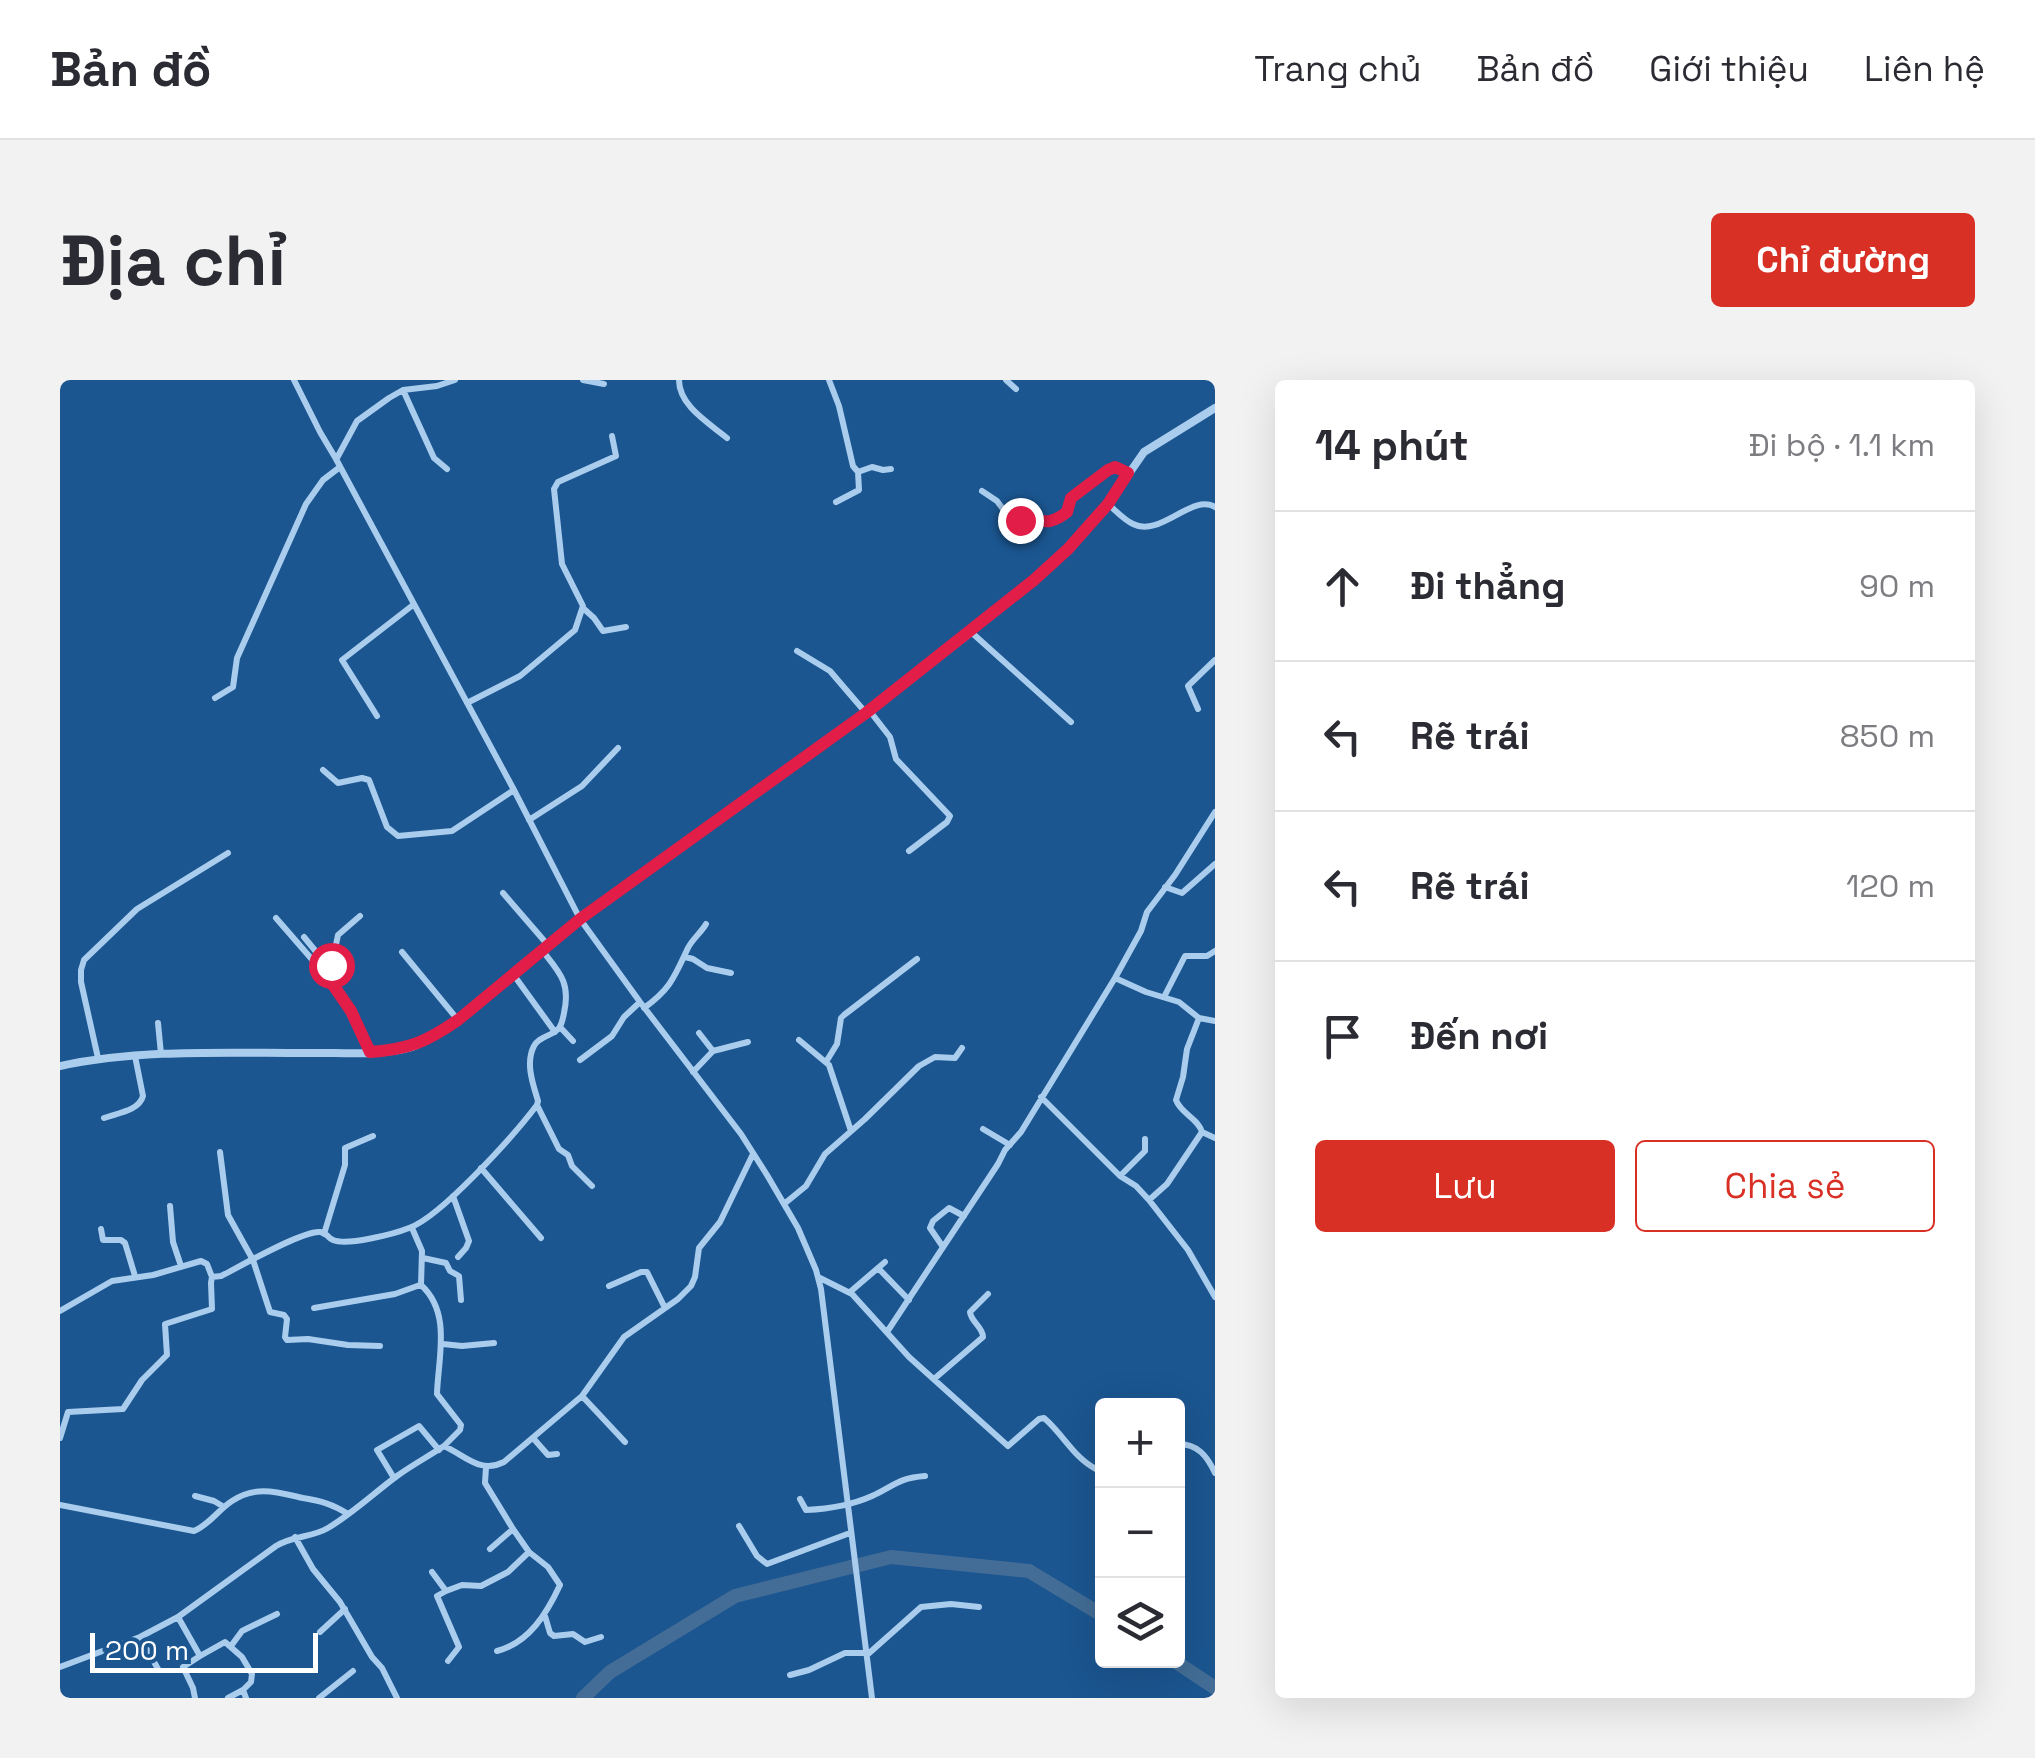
<!DOCTYPE html>
<html lang="vi">
<head>
<meta charset="utf-8">
<style>
  :root { --surface:#fff; --page:#f2f2f3; --text:#2b2b33; --muted:#7c7c81; --line:#e1e1e2; --accent:#d93025 }
  body { margin:0; font-family:"Space Grotesk",sans-serif; background:var(--page); color:var(--text) }
  .controls { position:absolute; right:30px; bottom:30px; display:grid; overflow:hidden; border-radius:10px; box-shadow:0 10px 40px #0002 }
  .controls button { width:90px; height:90px; display:grid; place-items:center; padding:0; border:0; border-bottom:2px solid var(--line); background:var(--surface); color:var(--text); font:50px sans-serif }
  .scale { position:absolute; left:30px; bottom:25px; width:228px; box-sizing:border-box; padding-left:10px; border:5px solid #fff; border-top:0; font-size:28px; line-height:35px; white-space:nowrap; color:#fff; -webkit-text-stroke:8px #1b5690; paint-order:stroke }
  .stop { position:absolute; width:30px; height:30px; margin:-22px; border:8px solid #e11d48; border-radius:50%; background:#fff }
  .stop.end { background:#e11d48; border-color:#fff; box-shadow:0 2px 10px #0008 }
  .list { margin:0; padding:0; list-style:none }
  h2 { display:flex; justify-content:space-between; align-items:center; height:130px; margin:0; padding:0 40px; font-size:42px }
  h2 small { font-size:32px; font-weight:400; color:var(--muted) }
  .list li { display:grid; grid-template-columns:65px 1fr auto; gap:30px; align-items:center; box-sizing:border-box; height:150px; padding:0 40px; border-top:2px solid var(--line) }
  .list b { display:block; font-size:38px; white-space:nowrap }
  .list em { font-size:32px; font-style:normal; color:var(--muted) }
  .actions { display:flex; gap:20px; padding:30px 40px }
  .actions a { flex:1; padding:22px 0; border:2px solid var(--accent); border-radius:10px; text-align:center; font-size:35px; color:var(--accent) }
  .actions .main { background:var(--accent); color:#fff }
  .icon { flex:none; width:55px; height:55px; fill:none; stroke:currentColor; stroke-width:2; stroke-linecap:round; stroke-linejoin:round }
  .map { position:relative; flex:none; width:1155px; height:1318px; overflow:hidden; border-radius:10px }
  header { display:flex; align-items:center; gap:60px; box-sizing:border-box; height:140px; padding:0 50px; background:var(--surface); border-bottom:2px solid var(--line) }
  header strong { font-size:48px }
  nav { display:flex; gap:55px; margin-inline-start:auto; font-size:35px }
  .intro { display:flex; align-items:center; justify-content:space-between; box-sizing:border-box; height:240px; padding:0 60px }
  h1 { margin:0; font-size:70px }
  .button { padding:25px 45px; border-radius:10px; background:var(--accent); color:#fff; font-size:35px; font-weight:700 }
  main { display:flex; gap:60px; padding:0 60px }
  aside { flex:1; background:var(--surface); border-radius:10px; box-shadow:0 10px 40px #0002 }
  .map>svg:first-child { display:block }
</style>
</head>
<body>
<header>
<strong>Bản đồ</strong>
<nav><a>Trang chủ</a><a>Bản đồ</a><a>Giới thiệu</a><a>Liên hệ</a></nav>
</header>
<div class="intro"><h1>Địa chỉ</h1><a class="button">Chỉ đường</a></div>
<main>
<div class="map">
<svg width="1155" height="1318" viewBox="0 0 1155 1318">
  <rect width="100%" height="100%" fill="#1b5690"/>
  <g fill="none" stroke-linecap="round" stroke-linejoin="round">
    <!-- river -->
    <path stroke="#436d96" stroke-width="14" d="M 1113,1280 L 1155,1308
      M 523,1318 L 550,1292 L 675,1216 L 831,1177 L 969,1191 L 1042,1235"/>
    <!-- minor -->
    <path stroke="#aacdee" stroke-width="6" d="M 234,0 L 260,52 L 276,79 L 454,410 L 520,539 L 580,622 L 681,754 L 707,795 L 738,848 L 756,890 L 761,909 L 812,1318
      M 523,0 L 544,4
      M 619,0 C 619,26 649,43 667,58
      M 769,0 L 779,26 L 793,86 L 798,92 L 812,87 L 823,90 L 831,89
      M 946,0 L 956,9
      M 343,10 L 374,78 L 387,89
      M 277,78 L 297,41 L 329,18 L 343,10 L 377,6 L 395,0
      M 922,111 L 937,121 L 949,137 L 957,140 L 968,138 L 983,143 L 991,141 L 1007,132 L 1011,118 L 1050,88 L 1059,88 L 1068,93
      M 776,122 L 799,110 L 798,92
      M 1048,124 C 1055,130 1064,140 1073,144 C 1100,158 1132,113 1155,127
      M 523,228 L 534,238 L 543,251 L 566,247
      M 911,252 L 1011,342
      M 737,271 L 770,291 L 806,333
      M 155,318 L 173,307 L 177,278 L 246,124 L 263,100 L 280,87
      M 407,323 L 460,296 L 484,276 L 515,250 L 523,226 L 502,184 L 494,109 L 498,102 L 556,76 L 552,56
      M 1138,329 L 1128,306 L 1155,280
      M 809,330 L 830,357 L 836,379 L 890,436 L 887,442 L 849,471
      M 317,336 L 282,280 L 353,225
      M 263,390 L 278,403 L 302,398 L 309,400 L 327,447 L 338,456 L 392,451 L 454,410
      M 469,440 L 522,406 L 558,368
      M 1105,507 L 1122,513 L 1155,484
      M 443,513 L 487,564
      M 216,538 L 269,599 L 291,631 L 310,672
      M 244,557 L 262,579 L 271,585
      M 342,572 L 398,640
      M 625,577 L 633,579 L 647,588 L 671,593
      M 453,594 L 495,652
      M 269,598 L 278,555 L 300,536
      M 1055,598 L 1086,612 L 1119,622 L 1139,638 L 1155,641
      M 1104,617 L 1125,576 L 1147,576 L 1155,571
      M 584,628 C 610,609 614,598 627,570 C 631,560 641,553 646,544
      M 98,643 L 101,674
      M 500,647 L 513,661
      M 639,653 L 653,671
      M 739,660 L 769,685 L 791,751
      M 38,678 L 21,602 L 21,590 L 24,580 L 77,529 L 168,473
      M 520,680 L 552,656 L 564,637 L 580,622
      M 766,682 L 777,664 L 781,638 L 784,635 L 857,579
      M 633,692 L 653,671 L 688,662
      M 981,717 L 1060,796 L 1076,806 L 1089,820 L 1128,870 L 1155,917
      M 477,725 L 499,769 L 508,775 L 512,786 L 532,806
      M 44,738 C 57,733 79,731 83,716 L 75,676
      M 923,749 L 950,765
      M 1142,752 L 1155,758
      M 160,772 L 168,835 L 193,880 L 210,932 L 224,935 L 227,939 L 225,957 L 227,960 L 248,959 L 288,965 L 320,966
      M 421,788 L 481,858
      M 1060,796 L 1085,771 L 1085,759
      M 393,816 L 409,861 L 406,868 L 398,877
      M 1089,820 L 1107,804 L 1142,752 C 1138,738 1121,734 1116,720 L 1123,697 L 1127,669 L 1139,638
      M 724,824 L 746,806 L 765,774 L 805,739 L 859,686 L 875,677 L 895,678 L 902,668
      M 110,826 L 113,862 L 121,886
      M 352,848 L 362,871 L 361,905 C 392,933 378,978 377,1014 L 401,1045 L 400,1050 L 384,1066
      M 41,849 L 43,860 L 61,860 L 65,863 L 75,896
      M 264,854 L 285,785 L 285,768 L 313,756
      M 883,867 L 870,848 L 873,841 L 889,828 L 904,836
      M 363,878 L 386,883 L 390,891 L 399,896 L 401,920
      M 818,888 L 849,920
      M 760,898 L 792,914 L 849,977 L 948,1066 L 979,1039 L 984,1038 C 1003,1054 1014,1078 1036,1089 L 1042,1084
      M 549,906 L 581,892 L 587,892 L 605,928
      M 790,912 L 825,882
      M 254,928 L 335,914 L 360,905
      M 0,931 L 52,901 L 93,895 L 141,881 L 147,884 L 152,897 L 161,896 C 179,887 243,850 260,852 C 268,853 266,857 273,860 C 287,866 334,854 349,848 C 381,837 455,754 477,725 L 478,721 C 473,704 465,683 474,666 C 479,656 493,656 499,648 C 502,644 503,638 504,633 C 511,602 499,592 481,569
      M 827,952 L 938,784 L 945,770 L 961,752 L 1055,598 L 1081,551 L 1087,532 L 1115,495 L 1155,432
      M 383,964 L 402,966 L 434,963
      M 874,999 L 923,957 C 923,947 911,942 910,932 L 928,914
      M 522,1016 L 565,1062
      M 0,1058 L 8,1032 L 63,1029 L 82,1000 L 107,975 L 105,944 L 152,929 L 151,903 L 152,897
      M 473,1058 L 488,1075 L 497,1074
      M 1118,1064 C 1138,1064 1147,1076 1155,1093
      M 426,1087 L 425,1103 L 453,1149 L 469,1172 L 488,1187 L 500,1205 C 487,1233 469,1263 437,1271
      M 334,1098 L 317,1070 L 359,1046 L 379,1070
      M 135,1116 L 154,1121 L 164,1127
      M 740,1119 L 746,1130 C 767,1129 792,1125 812,1116 C 834,1106 838,1098 865,1096
      M 0,1125 L 134,1151 C 149,1145 158,1130 172,1121 C 196,1105 217,1112 243,1118 C 261,1121 272,1124 288,1134
      M 679,1146 L 697,1176 L 707,1184 L 790,1153
      M 235,1157 L 253,1189 L 280,1222 L 312,1277 L 322,1288 L 337,1318
      M 430,1169 L 453,1149
      M 372,1192 L 386,1211 L 402,1205 L 421,1206 L 448,1192 L 469,1172
      M 386,1211 L 377,1216 L 399,1267 L 388,1281
      M 485,1236 L 490,1253 L 494,1256 L 513,1254 L 525,1262 L 541,1257
      M 118,1237 L 140,1276 L 165,1262 L 182,1277 L 192,1294 L 191,1302 L 183,1310 L 186,1318
      M 260,1252 L 285,1229
      M 80,1257 L 98,1289
      M 171,1266 L 182,1251 L 217,1234
      M 807,1275 L 861,1227 L 891,1224 L 919,1227
      M 0,1287 L 80,1257 L 118,1237 L 216,1166 C 234,1155 251,1158 268,1148 C 293,1133 314,1113 337,1096 C 352,1085 369,1076 384,1066 C 406,1076 420,1094 444,1082 L 522,1016 L 564,957 L 618,919 L 631,906 L 635,897 L 639,868 L 660,842 L 693,774
      M 730,1295 L 749,1290 L 785,1273 L 805,1273
      M 135,1318 L 133,1308 L 123,1287 L 140,1276
      M 168,1318 L 183,1310
      M 259,1318 L 293,1291"/>
    <!-- tertiary -->
    <path stroke="#aacdee" stroke-width="8" d="M 0,686 C 80,669 163,673 245,673 C 278,672 319,677 352,667 C 368,661 384,650 398,640 L 520,539 L 806,333 L 911,252 L 974,200 L 1008,169 L 1048,124 L 1084,72 L 1155,28"/>
  </g>
  <g fill="none" stroke-linecap="round" stroke-linejoin="round">
    <!-- route -->
    <path stroke="#e11d48" stroke-width="12" d="M 271,585 L 269,599 L 291,631 L 310,672 C 350,669 366,662 398,640 L 520,539 L 806,333 L 974,200 L 1008,169 L 1048,124 L 1068,93 L 1055,87 L 1048,90 L 1011,118 L 1007,132 C 985,149 982,137 960,140"/>
  </g>
</svg>
<div class="controls">
<button>+</button>
<button>−</button>
<button><svg class="icon" aria-label="layers" viewBox="0 0 24 24"><path d="M12 4l9 5-9 5-9-5zM3 14l9 5 9-5"/></svg></button>
</div>
<div class="scale">200 m</div>
<div class="stop" style="left:271px;top:585px"></div>
<div class="stop end" style="left:960px;top:140px"></div>
</div>
<aside>
<h2>14 phút<small>Đi bộ · 1.1 km</small></h2>
<ul class="list">
<li><svg class="icon" aria-label="ahead" viewBox="0 0 24 24"><path d="M12 20V5M6 11l6-6 6 6"/></svg><div><b>Đi thẳng</b></div><em>90 m</em></li>
<li><svg class="icon" aria-label="left" viewBox="0 0 24 24"><path d="M17 20v-9H6M10 6l-5 5 5 5"/></svg><div><b>Rẽ trái</b></div><em>850 m</em></li>
<li><svg class="icon" aria-label="left" viewBox="0 0 24 24"><path d="M17 20v-9H6M10 6l-5 5 5 5"/></svg><div><b>Rẽ trái</b></div><em>120 m</em></li>
<li><svg class="icon" aria-label="arrive" viewBox="0 0 24 24"><path d="M6 21V4h12l-3 4 3 4H6"/></svg><div><b>Đến nơi</b></div></li>
</ul>
<div class="actions"><a class="main">Lưu</a><a>Chia sẻ</a></div>
</aside>
</main>
</body>
</html>
